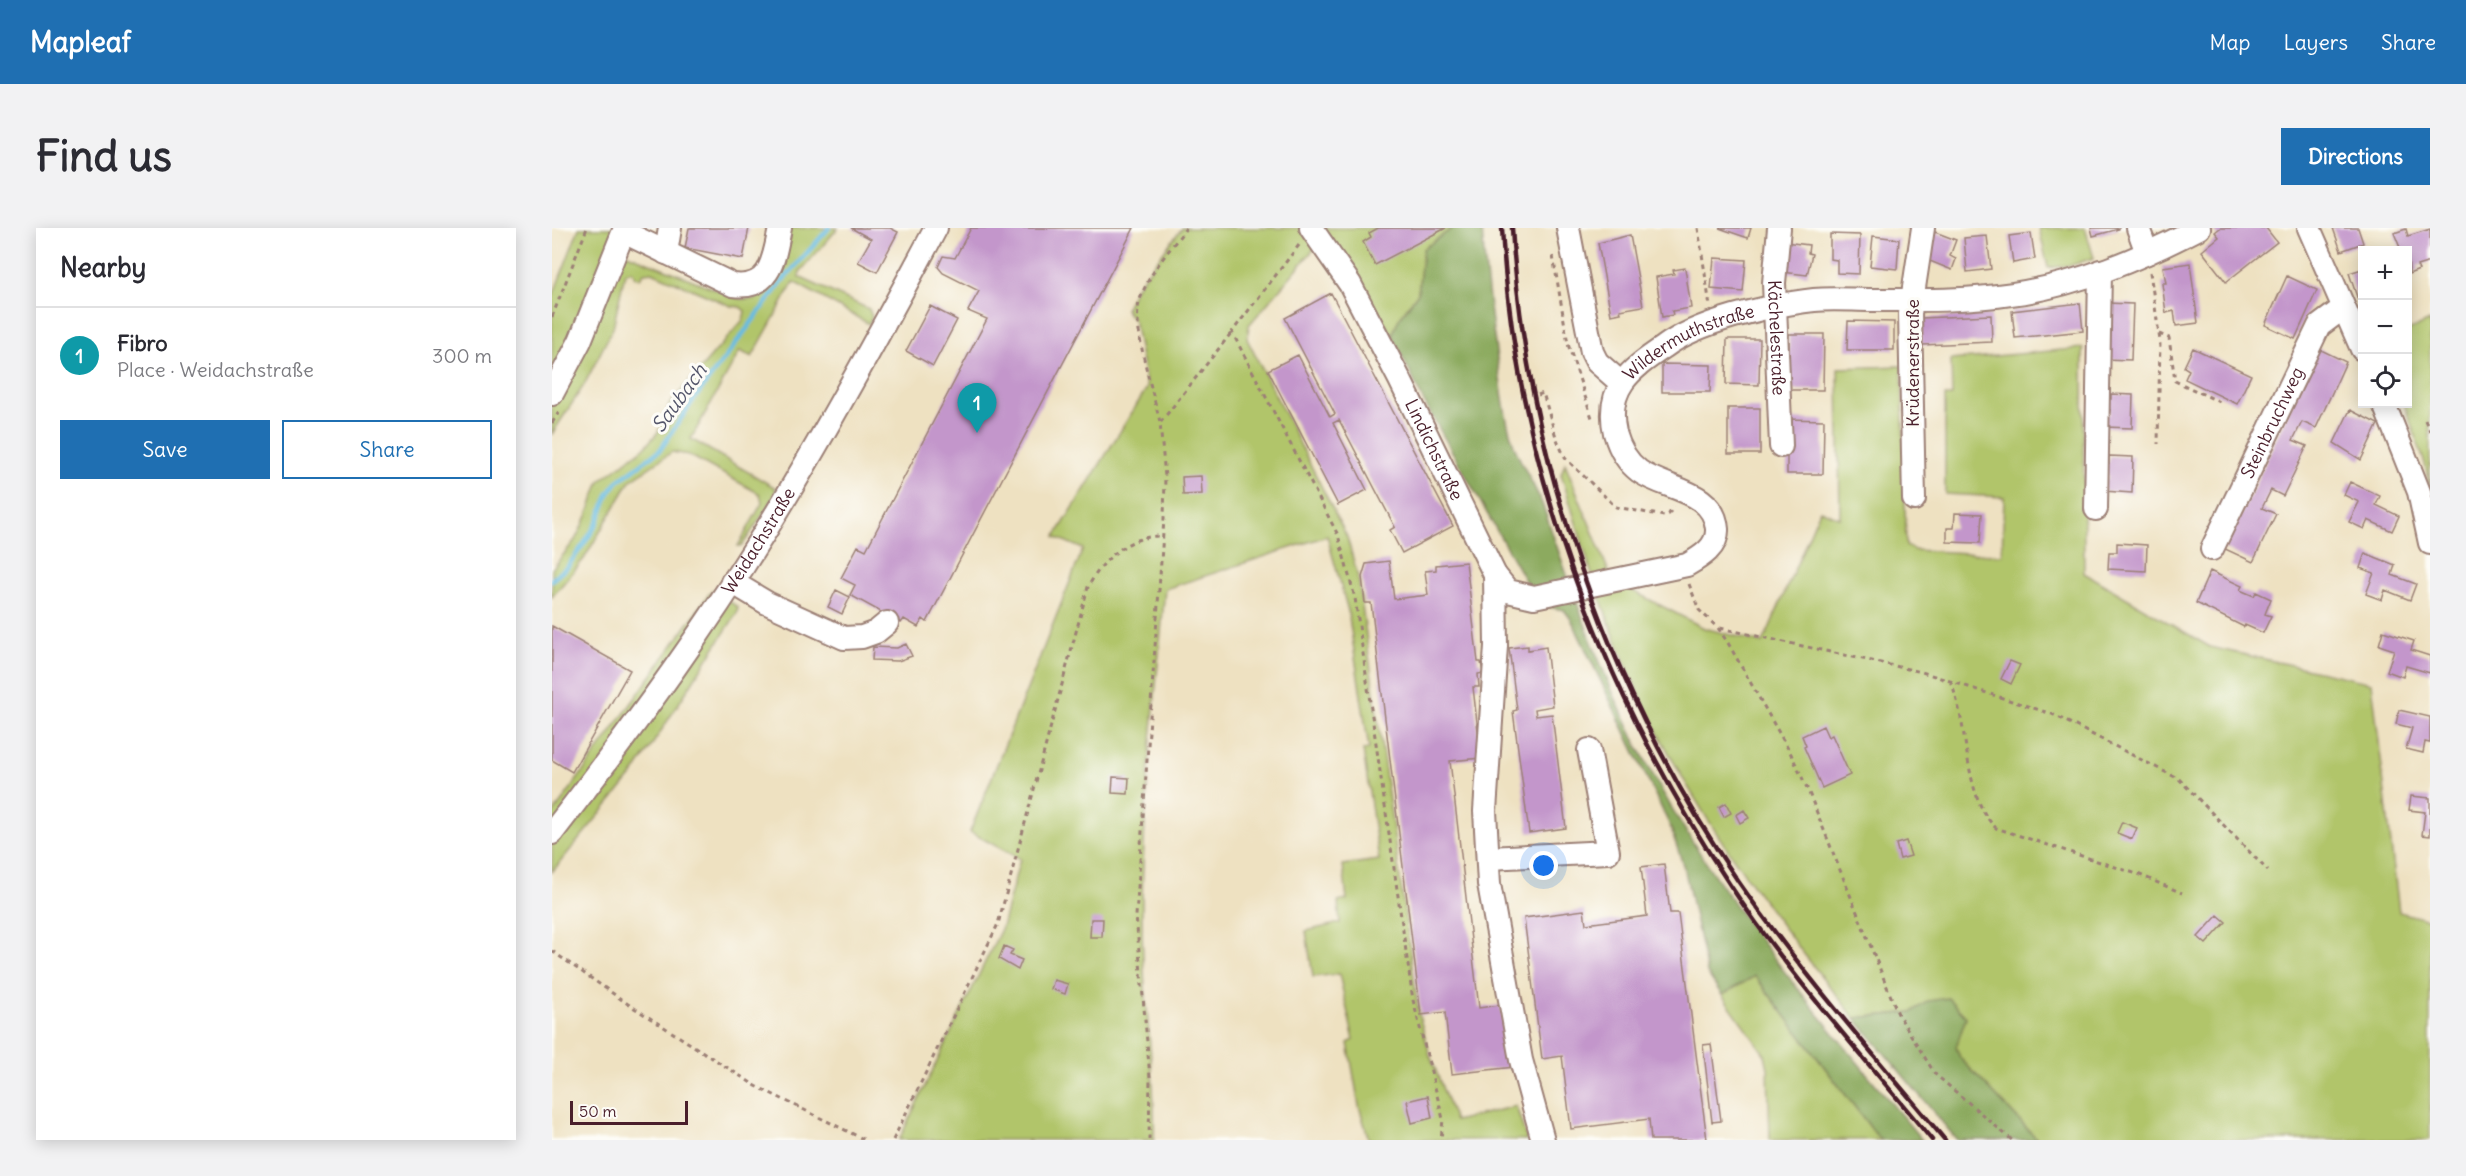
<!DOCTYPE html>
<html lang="en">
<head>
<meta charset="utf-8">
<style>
  :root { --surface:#fff; --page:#f2f2f3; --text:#2b2b33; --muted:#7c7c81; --line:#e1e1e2; --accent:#1f6fb2 }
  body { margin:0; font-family:Delius,sans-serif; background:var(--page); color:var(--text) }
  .controls { position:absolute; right:18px; top:18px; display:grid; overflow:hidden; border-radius:0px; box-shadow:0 3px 15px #0003 }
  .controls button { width:54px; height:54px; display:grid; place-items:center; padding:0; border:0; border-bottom:2px solid var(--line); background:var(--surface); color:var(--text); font:30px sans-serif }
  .scale { position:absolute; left:18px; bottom:15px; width:118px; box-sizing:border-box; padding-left:6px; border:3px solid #4a1f2b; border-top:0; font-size:16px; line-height:21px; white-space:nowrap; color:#4a1f2b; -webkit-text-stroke:4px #fdfcf7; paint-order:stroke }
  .you { position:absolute; left:992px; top:638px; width:21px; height:21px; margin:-15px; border:4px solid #fff; border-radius:50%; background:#1a73e8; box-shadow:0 0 0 9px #1a73e833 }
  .badge { display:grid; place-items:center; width:39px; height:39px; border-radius:50%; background:var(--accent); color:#fff; font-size:20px; font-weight:700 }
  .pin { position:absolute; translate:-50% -50px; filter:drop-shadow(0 2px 3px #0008) }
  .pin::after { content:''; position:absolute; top:32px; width:21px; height:18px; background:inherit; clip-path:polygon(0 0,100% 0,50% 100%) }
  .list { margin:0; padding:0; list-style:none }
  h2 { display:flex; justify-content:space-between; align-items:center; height:78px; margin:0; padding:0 24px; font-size:26px }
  h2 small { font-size:20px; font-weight:400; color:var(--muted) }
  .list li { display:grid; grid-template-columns:39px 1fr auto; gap:18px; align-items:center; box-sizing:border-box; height:96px; padding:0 24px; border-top:2px solid var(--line) }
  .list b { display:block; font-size:22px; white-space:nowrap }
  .list p { margin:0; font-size:20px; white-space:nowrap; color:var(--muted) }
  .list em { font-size:20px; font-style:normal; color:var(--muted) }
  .actions { display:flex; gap:12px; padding:18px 24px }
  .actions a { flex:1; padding:14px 0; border:2px solid var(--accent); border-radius:0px; text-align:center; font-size:21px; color:var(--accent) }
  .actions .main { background:var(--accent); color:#fff }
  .icon { flex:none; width:33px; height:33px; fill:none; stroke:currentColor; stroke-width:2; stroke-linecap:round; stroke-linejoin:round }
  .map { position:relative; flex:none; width:1878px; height:912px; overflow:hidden; border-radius:0px }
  header { display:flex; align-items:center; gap:36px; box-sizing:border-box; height:84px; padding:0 30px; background:var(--accent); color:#fff }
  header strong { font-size:28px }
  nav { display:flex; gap:33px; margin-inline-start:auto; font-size:21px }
  .intro { display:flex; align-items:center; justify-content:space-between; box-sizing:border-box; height:144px; padding:0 36px }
  h1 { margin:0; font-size:42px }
  .button { padding:15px 27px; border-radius:0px; background:var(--accent); color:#fff; font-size:21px; font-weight:700 }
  main { display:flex; gap:36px; padding:0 36px }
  aside { flex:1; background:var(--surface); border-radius:0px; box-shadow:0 3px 15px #0003 }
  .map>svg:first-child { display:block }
</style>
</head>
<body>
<header>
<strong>Mapleaf</strong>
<nav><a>Map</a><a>Layers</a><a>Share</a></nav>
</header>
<div class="intro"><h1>Find us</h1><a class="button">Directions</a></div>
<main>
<aside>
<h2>Nearby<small></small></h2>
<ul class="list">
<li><span class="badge" style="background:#0f9aa8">1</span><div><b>Fibro</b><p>Place · Weidachstraße</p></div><em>300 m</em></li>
</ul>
<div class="actions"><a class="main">Save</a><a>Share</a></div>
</aside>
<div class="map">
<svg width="1878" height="912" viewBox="0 0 1878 912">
  <rect width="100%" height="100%" fill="#fdfcf7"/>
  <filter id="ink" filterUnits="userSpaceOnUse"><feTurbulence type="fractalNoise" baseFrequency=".0167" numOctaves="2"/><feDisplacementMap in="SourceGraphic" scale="12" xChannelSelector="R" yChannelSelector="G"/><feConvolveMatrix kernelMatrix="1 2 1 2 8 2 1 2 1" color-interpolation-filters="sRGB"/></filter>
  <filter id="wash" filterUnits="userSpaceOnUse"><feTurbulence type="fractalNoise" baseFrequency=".008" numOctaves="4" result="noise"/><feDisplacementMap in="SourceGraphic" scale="24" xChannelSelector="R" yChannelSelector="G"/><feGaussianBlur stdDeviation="1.35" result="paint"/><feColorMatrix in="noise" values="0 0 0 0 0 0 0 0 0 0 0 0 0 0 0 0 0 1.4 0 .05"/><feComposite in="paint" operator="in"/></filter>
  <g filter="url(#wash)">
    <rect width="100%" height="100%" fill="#eee1c1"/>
    <!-- green -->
    <path fill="#b1c56a" stroke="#7e724a" stroke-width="1.5" d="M 27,0 L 64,0 L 58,19 L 188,71 L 204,71 L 221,53 L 232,0 L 286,0 L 248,44 L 247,49 L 317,81 L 320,89 L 317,96 L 242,54 L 200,129 L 188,123 L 139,211 L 224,260 L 221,271 L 190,318 L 186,318 L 210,275 L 208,266 L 137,227 L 120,224 L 78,253 L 32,331 L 0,369 L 0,341 L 23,312 L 35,288 L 48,253 L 92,220 L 106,204 L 117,177 L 191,92 L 193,83 L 188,79 L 179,78 L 100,44 L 92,45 L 88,50 L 83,49 L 80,43 L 73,45 L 61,100 L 32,157 L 0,206 L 0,70 Z
      M 630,0 L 901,0 L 871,21 L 866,65 L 847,91 L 840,107 L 774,7 L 697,97 L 695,111 L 795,309 L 806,349 L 867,787 L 878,827 L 903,893 L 964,878 L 975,912 L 817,912 L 807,878 L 796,815 L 802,812 L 787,746 L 761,749 L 754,703 L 788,695 L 786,674 L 795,672 L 791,637 L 827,632 L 811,522 L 817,521 L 796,383 L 775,308 L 613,361 C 603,472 590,583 590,694 C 590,766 604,839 602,912 L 347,912 L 450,699 L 468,631 L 418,604 L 531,321 L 503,309 L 595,160 L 582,93 L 573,81 L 584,59 Z
      M 1487,0 L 1533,0 L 1542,30 L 1520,37 L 1496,40 Z
      M 1878,93 L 1878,261 L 1873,236 L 1852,176 L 1856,176 L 1856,103 Z
      M 1531,120 L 1532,345 L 1658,419 L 1820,455 L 1847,684 L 1878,692 L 1878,912 L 1486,912 L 1408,830 L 1404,819 L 1414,789 L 1376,773 L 1360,784 L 1303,790 C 1194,657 1101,529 1046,363 L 1072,360 L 1079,362 L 1152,400 L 1211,415 L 1268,282 L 1288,290 L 1286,140 L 1350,138 L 1354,318 L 1362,322 L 1450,327 L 1452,269 L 1393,266 L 1393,168 L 1400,168 L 1399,132 Z
      M 1013,235 L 1058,347 L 1041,350 L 1009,246 Z
      M 160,362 L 186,379 L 185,385 L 82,545 L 0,644 L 0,587 Z
      M 1203,748 L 1328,912 L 1218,912 L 1216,840 L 1213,827 L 1170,767 Z"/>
    <!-- forest -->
    <path fill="#8caa5e" stroke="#6b6444" stroke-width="1.5" d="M 901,0 L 930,0 C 933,49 940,96 947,144 C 951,169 954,197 963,220 C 971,241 985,260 992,281 C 1025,378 1059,474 1110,563 C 1182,690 1277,800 1370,912 L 1328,912 L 1203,748 L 1170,767 L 1155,745 L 1133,643 L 1118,598 L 1019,391 L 1012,382 L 992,378 L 975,356 L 871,172 L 840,107 L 847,91 L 866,65 L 871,21 Z
      M 1396,770 L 1414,789 L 1404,819 L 1408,830 L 1486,912 L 1405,912 L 1303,790 L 1360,784 L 1376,773 Z"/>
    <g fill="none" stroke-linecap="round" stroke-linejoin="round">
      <!-- stream -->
      <path stroke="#66bbe2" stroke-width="4.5" d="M 0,352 L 15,339 L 32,316 L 45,295 L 57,265 L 66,253 L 108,222 L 140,174 L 232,51 L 277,0"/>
    </g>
    <g id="blocks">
      <!-- building -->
      <path fill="#c396cb" d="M 137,0 L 197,0 L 191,31 L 133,20 Z
        M 299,0 L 338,0 L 346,4 L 325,44 L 306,34 L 319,11 Z
        M 419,0 L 582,0 L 375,394 L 371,391 L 366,399 L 352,391 L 349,395 L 298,367 L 303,357 L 289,350 L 306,318 L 314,322 L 435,91 L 416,83 L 427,63 L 391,45 L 386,39 L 391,28 L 403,30 Z
        M 826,0 L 894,0 L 823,37 L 811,14 L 819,9 L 817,5 Z
        M 1167,0 L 1199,0 L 1196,10 Z
        M 1539,0 L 1567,0 L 1567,1 L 1541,8 Z
        M 1668,0 L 1714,0 L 1725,14 L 1674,54 L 1650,23 L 1667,9 L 1663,4 Z
        M 1781,0 L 1806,0 L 1811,15 L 1789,23 Z
        M 1854,1 L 1856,8 L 1878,1 L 1878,34 L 1865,38 L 1867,42 L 1857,46 L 1856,22 L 1849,22 L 1842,5 Z
        M 1383,4 L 1404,12 L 1398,28 L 1404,31 L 1400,42 L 1373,31 Z
        M 1479,5 L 1483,31 L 1461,35 L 1457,8 Z
        M 1278,6 L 1308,7 L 1307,46 L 1285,45 L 1285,32 L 1278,31 Z
        M 1078,7 L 1091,78 L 1068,82 L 1069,85 L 1059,87 L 1046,15 Z
        M 1321,8 L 1347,11 L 1345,41 L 1318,38 Z
        M 1435,8 L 1439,41 L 1415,44 L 1412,10 Z
        M 1232,14 L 1257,17 L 1256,25 L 1260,26 L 1255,47 L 1230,44 Z
        M 1162,30 L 1194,32 L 1191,64 L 1159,61 Z
        M 1638,35 L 1646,95 L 1624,98 L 1622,83 L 1614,85 L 1610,55 L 1614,55 L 1611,39 Z
        M 1133,40 L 1139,80 L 1120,83 L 1121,87 L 1110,89 L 1104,49 L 1122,46 L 1121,42 Z
        M 1810,41 L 1810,84 L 1797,45 Z
        M 1735,48 L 1765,62 L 1743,111 L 1713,97 Z
        M 779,65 L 901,298 L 850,325 L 838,302 L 843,299 L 787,192 L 781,195 L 815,262 L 786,277 L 716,142 L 746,127 L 778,189 L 783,186 L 733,90 Z
        M 1528,75 L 1531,103 L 1463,110 L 1460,83 Z
        M 1554,75 L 1581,76 L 1579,132 L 1552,131 Z
        M 378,78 L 405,92 L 381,138 L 354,123 Z
        M 1439,87 L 1440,114 L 1370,117 L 1369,90 Z
        M 1296,93 L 1342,94 L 1342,122 L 1295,122 Z
        M 1237,106 L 1272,106 L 1271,162 L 1237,162 Z
        M 1175,111 L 1208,111 L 1207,157 L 1174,156 Z
        M 1641,120 L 1699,147 L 1685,176 L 1633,151 L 1637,142 L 1632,139 Z
        M 1765,120 L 1794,134 L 1764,200 L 1750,194 L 1741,212 L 1755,218 L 1731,268 L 1719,262 L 1710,280 L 1724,286 L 1701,334 L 1671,320 L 1696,273 Z
        M 1110,136 L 1159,137 L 1158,164 L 1110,164 Z
        M 1559,166 L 1581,167 L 1580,200 L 1553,199 L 1553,187 L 1557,187 L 1558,182 L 1554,182 L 1554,171 L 1559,171 Z
        M 1176,180 L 1208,180 L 1208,226 L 1176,226 Z
        M 1798,182 L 1826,196 L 1809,232 L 1782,215 Z
        M 1235,191 L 1272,192 L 1271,246 L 1235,246 Z
        M 1557,228 L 1581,229 L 1580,265 L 1552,263 L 1552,251 L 1556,251 L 1556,246 L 1552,245 L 1553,234 L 1557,235 Z
        M 649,248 L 650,266 L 631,267 L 630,249 Z
        M 1798,254 L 1828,268 L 1824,277 L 1847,288 L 1840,303 L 1816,292 L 1812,301 L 1797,294 L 1807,274 L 1792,267 Z
        M 1403,285 L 1430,286 L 1428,315 L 1395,314 L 1395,300 L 1402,300 Z
        M 1565,315 L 1595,317 L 1594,343 L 1556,341 L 1557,324 L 1565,324 Z
        M 1813,325 L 1843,337 L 1840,347 L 1864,356 L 1858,372 L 1833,362 L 1830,372 L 1814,366 L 1822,345 L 1808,340 Z
        M 837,333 L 842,371 L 876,367 L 873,343 L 884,342 L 884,337 L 914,334 L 926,434 L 929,434 L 931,445 L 926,446 L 927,459 L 921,459 L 929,530 L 898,533 L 927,780 L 948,777 L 962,839 L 900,846 L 893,784 L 869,787 L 819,375 L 813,375 L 810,349 L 814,336 Z
        M 1658,343 L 1690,358 L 1688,362 L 1702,368 L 1704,364 L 1719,371 L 1713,386 L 1719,388 L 1711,405 L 1693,397 L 1692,399 L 1644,375 Z
        M 284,362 L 298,369 L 290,386 L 276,379 Z
        M 0,398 L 78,442 L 20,544 L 0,532 Z
        M 1831,403 L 1862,413 L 1859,422 L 1878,428 L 1878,445 L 1854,438 L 1851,449 L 1835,443 L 1842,422 L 1827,417 Z
        M 354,416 L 360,428 L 346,433 L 320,432 L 321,419 L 345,420 Z
        M 976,418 L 976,422 L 994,419 L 1001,478 L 983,481 L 984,488 L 1000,486 L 1014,600 L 977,605 L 961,483 L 965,482 L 957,420 Z
        M 1458,433 L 1468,437 L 1459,456 L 1449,451 Z
        M 1847,482 L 1878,489 L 1878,515 L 1873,514 L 1871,525 L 1854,521 L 1860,500 L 1844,496 Z
        M 1271,498 L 1276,509 L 1280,507 L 1298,547 L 1270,560 L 1252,519 L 1254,518 L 1250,508 Z
        M 561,549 L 577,550 L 576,566 L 560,565 Z
        M 1859,568 L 1878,570 L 1878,608 L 1870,607 L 1873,584 L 1857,582 Z
        M 1174,575 L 1179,585 L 1172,589 L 1167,579 Z
        M 1192,582 L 1197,590 L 1188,595 L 1184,587 Z
        M 1570,594 L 1585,600 L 1580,611 L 1565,605 Z
        M 1354,613 L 1359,628 L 1348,631 L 1344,616 Z
        M 1112,636 L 1118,685 L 1126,685 L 1155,912 L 1099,912 L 1097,891 L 1019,901 L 1010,828 L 990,831 L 972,690 L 1032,682 L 1034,696 L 1095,688 L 1089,639 Z
        M 1666,687 L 1674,694 L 1654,716 L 1646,709 Z
        M 539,691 L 551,691 L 550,709 L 538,709 Z
        M 452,718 L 461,722 L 458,727 L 470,732 L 466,742 L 447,731 Z
        M 502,752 L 516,756 L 513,766 L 499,761 Z
        M 1159,816 L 1169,893 L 1160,894 L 1151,817 Z
        M 876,868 L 880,890 L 860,895 L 855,873 Z"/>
    </g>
  </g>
  <g filter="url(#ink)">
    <use href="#blocks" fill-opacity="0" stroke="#9c8076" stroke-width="1.5"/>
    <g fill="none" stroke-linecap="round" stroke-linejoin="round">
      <!-- minor casing -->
      <g stroke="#9c8076" stroke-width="26">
        <g id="minor">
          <path id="s1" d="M 759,0 L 798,56 L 848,152 L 943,347 L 956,363 L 982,369 L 1135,337 C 1149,329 1166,319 1165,301 C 1162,261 1113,262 1087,243 C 1075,234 1067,219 1063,205 C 1053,160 1078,142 1112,119 C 1132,104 1158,95 1182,88 C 1208,81 1234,75 1262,72 C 1281,70 1301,72 1320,72 C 1367,72 1414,73 1460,66 C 1526,57 1589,30 1647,0"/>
          <path d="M 1016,0 L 1040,124 L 1045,134 L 1069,155"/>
          <path id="s2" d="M 1227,0 L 1222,55 L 1229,218"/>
          <path d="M 1586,0 L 1595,25"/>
          <path d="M 1757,0 L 1810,121"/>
          <path d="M 72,4 L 181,57 C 219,62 222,30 228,0"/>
          <path d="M 114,25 L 118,0"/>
          <path d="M 0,166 L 28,113 L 73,0"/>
          <path d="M 1832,176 L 1867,264 L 1878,315"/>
          <path d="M 1362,271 L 1358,86 L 1371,0"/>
          <path d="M 1544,281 L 1548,43"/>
          <path id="s3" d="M 1660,321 L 1767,98 L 1791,80"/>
          <path d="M 943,347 L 944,418 L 933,583 L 937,656 L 969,832 L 991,912"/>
          <path d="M 180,354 L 215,375 L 292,410 L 310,409 L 324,404 L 335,395"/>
          <path id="s4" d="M 0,605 C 82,499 163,389 231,274 C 285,184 335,92 384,0"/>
          <path d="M 937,630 L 1056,624 L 1037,522"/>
        </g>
      </g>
      <!-- path -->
      <path stroke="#9c8076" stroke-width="3" stroke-dasharray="4.5 4.5" stroke-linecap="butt" d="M 1146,0 L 1158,78
        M 747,17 L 680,104 L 786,307 L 803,370 L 861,772 L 891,891 L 889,912
        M 1001,28 L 1016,116 L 1041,193
        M 1598,44 L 1608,113 L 1606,216
        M 0,89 L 35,0
        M 1607,106 L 1617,110 L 1623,153 L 1668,174
        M 986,167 L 991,165 L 1004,209 L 1013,230 L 1064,279 L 1112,288 L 1117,286 L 1121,279
        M 1873,192 L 1878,204
        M 608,194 C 602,168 580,98 587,75 C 595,47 617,23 634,0
        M 0,195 L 7,184
        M 1137,356 L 1147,382 L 1166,400 L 1176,415 L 1239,526 L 1255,560 L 1346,786 L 1383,846 L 1460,912
        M 1168,400 L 1370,444 L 1500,486 L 1627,551 L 1716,643
        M 1398,453 C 1418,496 1410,568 1444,600 L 1588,647 L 1630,665
        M 0,723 L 76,776 L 204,858 L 313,912
        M 341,912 L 446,696 L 536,359 C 551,331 576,307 611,308
        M 597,912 L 598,849 L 584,688 L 612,291 L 613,249 L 608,195 L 680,104"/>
      <!-- minor -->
      <use href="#minor" stroke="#fff" stroke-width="22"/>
      <!-- rail -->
      <path stroke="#4a1f2b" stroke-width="4.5" d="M 950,0 C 963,235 1049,462 1178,657 C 1237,747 1312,829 1380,912
        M 960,0 C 974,231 1056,462 1186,653 C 1249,744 1323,828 1393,912"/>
    </g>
  </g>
  <g text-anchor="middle" stroke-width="6" stroke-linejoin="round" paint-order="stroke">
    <!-- street labels -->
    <g font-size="18" fill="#4a1f2b" stroke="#fdfcf7">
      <text dy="6" stroke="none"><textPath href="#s2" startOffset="110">Kächelestraße</textPath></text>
      <text dy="6" stroke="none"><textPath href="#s1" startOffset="927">Wildermuthstraße</textPath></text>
      <text transform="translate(1361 135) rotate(-90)" y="6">Krüdenerstraße</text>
      <text dy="6" stroke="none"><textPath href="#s3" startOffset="140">Steinbruchweg</textPath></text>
      <text dy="6" stroke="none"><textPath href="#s1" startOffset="254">Lindichstraße</textPath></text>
      <text dy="6" stroke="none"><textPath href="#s4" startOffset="358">Weidachstraße</textPath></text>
    </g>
    <!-- water labels -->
    <g font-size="20" font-style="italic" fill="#54566b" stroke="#fdfcf7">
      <text transform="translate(127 170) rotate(-54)" y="7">Saubach</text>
    </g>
  </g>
</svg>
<div class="controls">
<button>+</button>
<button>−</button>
<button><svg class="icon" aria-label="locate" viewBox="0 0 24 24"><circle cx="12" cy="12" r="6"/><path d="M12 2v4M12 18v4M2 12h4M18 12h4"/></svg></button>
</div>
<div class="scale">50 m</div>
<div class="you"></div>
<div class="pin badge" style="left:425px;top:205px;background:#0f9aa8">1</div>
</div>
</main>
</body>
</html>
